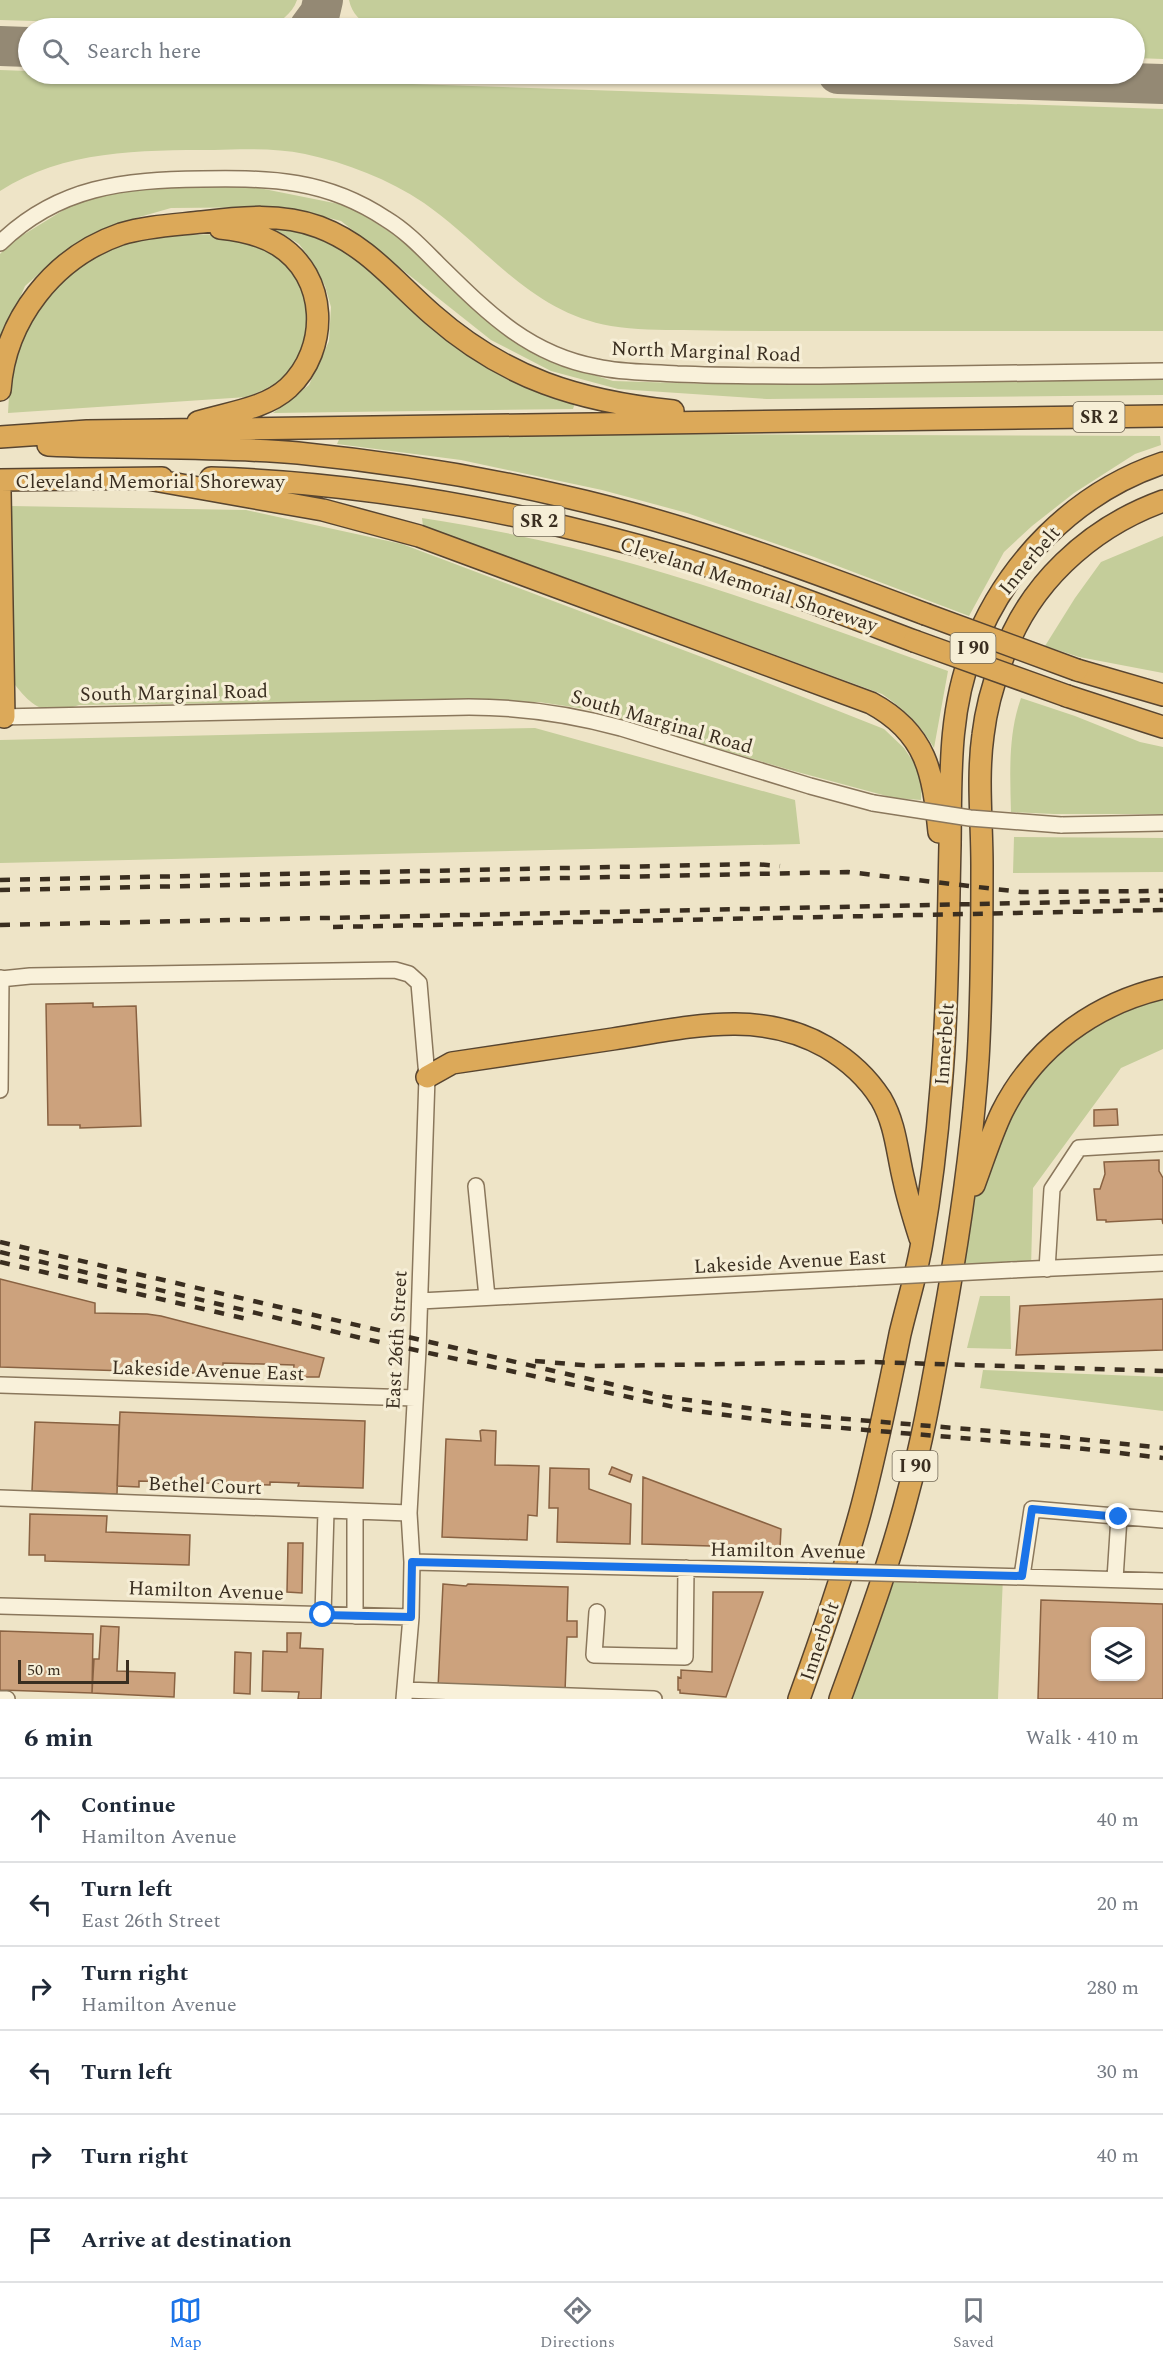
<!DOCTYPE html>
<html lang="en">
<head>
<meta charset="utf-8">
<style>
  :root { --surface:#fff; --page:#f2f2f3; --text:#1f2937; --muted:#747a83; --line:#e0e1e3; --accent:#1a73e8 }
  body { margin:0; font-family:Spectral,serif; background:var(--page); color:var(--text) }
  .controls { position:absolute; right:18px; bottom:18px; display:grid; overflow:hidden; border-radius:12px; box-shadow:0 2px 4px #0004 }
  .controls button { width:54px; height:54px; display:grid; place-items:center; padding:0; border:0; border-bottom:2px solid var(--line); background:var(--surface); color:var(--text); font:30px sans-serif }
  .scale { position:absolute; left:18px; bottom:15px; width:111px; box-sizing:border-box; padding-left:6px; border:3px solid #3a2e20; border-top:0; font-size:16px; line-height:21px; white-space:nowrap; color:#3a2e20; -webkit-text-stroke:4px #f6eed6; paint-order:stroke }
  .stop { position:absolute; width:18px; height:18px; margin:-14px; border:4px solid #1a73e8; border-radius:50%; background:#fff }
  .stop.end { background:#1a73e8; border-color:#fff; box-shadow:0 2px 6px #0008 }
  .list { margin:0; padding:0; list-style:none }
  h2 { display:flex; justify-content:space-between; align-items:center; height:78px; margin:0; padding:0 24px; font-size:26px }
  h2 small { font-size:20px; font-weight:400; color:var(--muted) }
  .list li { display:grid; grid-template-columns:39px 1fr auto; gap:18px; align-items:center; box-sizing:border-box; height:84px; padding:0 24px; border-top:2px solid var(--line) }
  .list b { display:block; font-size:22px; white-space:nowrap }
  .list p { margin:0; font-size:20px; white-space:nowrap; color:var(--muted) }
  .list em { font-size:20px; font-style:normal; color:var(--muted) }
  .icon { flex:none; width:33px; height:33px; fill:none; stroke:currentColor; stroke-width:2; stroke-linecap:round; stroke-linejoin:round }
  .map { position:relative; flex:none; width:1163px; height:1699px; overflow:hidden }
  .search { position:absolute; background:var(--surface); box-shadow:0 2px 4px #0004; left:18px; right:18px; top:18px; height:66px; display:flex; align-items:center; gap:15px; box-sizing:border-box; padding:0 21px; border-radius:33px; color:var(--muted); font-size:22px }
  .sheet { height:582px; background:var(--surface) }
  nav { display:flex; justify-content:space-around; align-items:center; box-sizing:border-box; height:84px; border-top:2px solid var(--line); background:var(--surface); font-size:16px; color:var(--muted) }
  nav a { display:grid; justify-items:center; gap:3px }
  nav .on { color:var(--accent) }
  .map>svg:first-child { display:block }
</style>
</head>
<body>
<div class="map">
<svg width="1163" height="1699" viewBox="0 0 1163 1699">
  <rect width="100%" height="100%" fill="#eee4c7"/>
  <!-- green -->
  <path fill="#c4cd9a" d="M 0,0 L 297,0 C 292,15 279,22 266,28 L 0,20 Z
    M 349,0 L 1163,0 L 1163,59 L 1135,58 L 1134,28 L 373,28 C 361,22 352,14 349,0 Z
    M 0,70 L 28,71 L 28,74 L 108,74 L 1163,109 L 1163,331 C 1042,331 922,331 801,331 C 762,331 723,331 684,330 C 660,330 635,330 611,326 C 530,312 487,247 424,203 C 388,179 347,163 305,154 C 276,148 243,149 214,150 C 140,150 64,150 0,191 Z
    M 234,183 L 349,206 L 401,239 L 483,318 L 558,364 L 613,381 L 711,384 L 1163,378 L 1163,395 L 767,399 L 618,389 L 551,371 L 491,340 L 341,221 L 285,207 L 171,208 L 122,222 L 81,241 L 58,257 L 25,286 L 0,344 L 0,254 L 10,243 L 75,203 L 117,190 Z
    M 268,223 L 293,229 L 350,252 L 431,327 L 511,379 L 575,403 L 573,409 L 273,413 L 309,385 L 329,341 L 331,307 L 325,286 L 312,261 L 299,244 L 283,234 L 267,229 Z
    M 175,235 C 199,235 226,232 249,240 C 255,242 262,247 268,251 C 274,255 283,259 287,264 C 315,294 313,338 290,370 C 281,383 261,391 247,397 L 8,413 C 9,400 9,385 12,372 C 20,325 57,274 98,250 C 119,237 151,238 175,235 Z
    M 613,434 L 1160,436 L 1161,445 L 1135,454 L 1074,493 L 1032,526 L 1004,552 L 969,616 L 814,557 L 687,513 L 602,490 L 461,460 L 337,444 L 341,435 Z
    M 10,506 L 246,510 L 402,544 L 707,659 L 884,729 L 904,748 L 922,775 L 921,800 L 894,798 L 790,770 L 586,709 L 539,702 L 397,701 L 79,705 C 44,717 33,708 12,681 Z
    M 422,518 C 494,529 567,545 637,565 C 742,595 845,634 948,671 L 934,748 C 921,725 904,709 882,694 L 423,526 Z
    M 1163,536 L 1163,673 L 1079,657 L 1045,646 L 1075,598 L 1101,562 Z
    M 1021,698 L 1075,716 L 1140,742 L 1163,747 L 1163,814 L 1054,814 L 1011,812 C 1010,774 1008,734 1021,698 Z
    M 535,728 L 795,800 L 800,844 L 0,863 L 0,740 Z
    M 1014,837 L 1163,838 L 1163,872 L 1013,873 Z
    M 1163,988 L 1163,1049 L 1121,1068 L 1033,1188 L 1031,1269 L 956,1273 L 960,1225 L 996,1125 L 1045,1053 Z
    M 980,1296 L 1010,1296 L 1011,1349 L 967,1348 Z
    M 983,1370 L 1163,1377 L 1163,1411 L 980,1388 Z
    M 883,1573 L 1003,1576 L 998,1699 L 840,1699 Z"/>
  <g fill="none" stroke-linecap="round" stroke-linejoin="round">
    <!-- taxiway -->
    <path stroke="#948974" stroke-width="40" d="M 309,28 L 320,13 L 323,0
      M 0,46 L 28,47
      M 838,74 L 1163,84"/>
  </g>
  <!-- building -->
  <path fill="#cca27d" stroke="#896242" stroke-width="1.5" fill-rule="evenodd" d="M 93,1003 L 93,1007 L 136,1006 L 141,1126 L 80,1128 L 80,1125 L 48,1125 L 46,1004 Z
    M 1117,1109 L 1118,1125 L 1094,1126 L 1094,1110 Z
    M 1159,1160 L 1159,1171 L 1163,1178 L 1163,1224 L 1162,1219 L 1106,1222 L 1106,1220 L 1097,1220 L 1094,1189 L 1100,1189 L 1105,1174 L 1104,1162 Z
    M 0,1279 L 95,1303 L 95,1313 L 147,1314 L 161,1316 L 324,1358 L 319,1377 L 293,1377 L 294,1365 L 223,1363 L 223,1374 L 0,1367 Z
    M 1163,1299 L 1163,1350 L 1016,1355 L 1020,1306 Z
    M 120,1412 L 365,1421 L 363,1488 L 298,1486 L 299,1483 L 270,1482 L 270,1485 L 139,1481 L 139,1487 L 117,1486 Z
    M 35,1422 L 119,1425 L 117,1494 L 32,1491 Z
    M 482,1430 L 496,1431 L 495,1465 L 539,1466 L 537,1516 L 528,1515 L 527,1540 L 442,1537 L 446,1439 L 481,1441 L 480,1431 Z
    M 612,1467 L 632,1475 L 630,1482 L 609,1474 Z
    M 550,1468 L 589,1469 L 589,1489 L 631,1504 L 630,1544 L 557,1542 L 558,1508 L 549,1508 Z
    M 643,1477 L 781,1529 L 780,1548 L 642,1544 Z
    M 30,1514 L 107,1516 L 106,1532 L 190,1535 L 189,1565 L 45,1561 L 45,1555 L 29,1555 Z
    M 288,1543 L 303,1543 L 302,1593 L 287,1592 Z
    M 443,1584 L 466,1586 L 468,1584 L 568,1587 L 567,1621 L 577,1621 L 577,1637 L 567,1637 L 565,1692 L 438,1688 Z
    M 713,1592 L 763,1592 L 726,1697 L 680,1693 L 680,1690 L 678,1690 L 678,1677 L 681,1678 L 681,1670 L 712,1672 Z
    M 1041,1600 L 1163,1604 L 1163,1699 L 1038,1699 ZM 1096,1632 L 1140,1632 L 1140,1676 L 1096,1676 Z
    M 101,1626 L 119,1627 L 117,1671 L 175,1673 L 174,1697 L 92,1693 L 94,1659 L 99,1659 Z
    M 0,1631 L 93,1634 L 92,1693 L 0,1690 Z
    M 287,1633 L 301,1633 L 300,1648 L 323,1649 L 321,1699 L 298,1699 L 299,1692 L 262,1691 L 263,1651 L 287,1652 Z
    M 235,1652 L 251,1653 L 250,1694 L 234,1693 Z"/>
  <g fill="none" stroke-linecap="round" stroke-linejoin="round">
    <!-- minor casing -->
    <g stroke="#8a775c" stroke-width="18">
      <path id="minor" d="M 0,243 C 59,186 124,180 202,179 C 271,178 326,179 386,219 C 406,231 422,248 438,264 C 486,311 527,354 597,367 C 623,373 651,372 677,374 C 725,376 773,376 820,376 C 935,375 1049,373 1163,371
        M 0,717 L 469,707 C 521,707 570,714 621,728 L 810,786 L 873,803
        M 1061,825 L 1163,823
        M 0,979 L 30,976 L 395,970 L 409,974 L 419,983 L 427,1077 L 418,1350 L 409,1513 L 412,1562 L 411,1617 L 404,1699
        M 0,1090 L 1,978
        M 476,1186 L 487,1297
        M 1047,1269 L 1052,1189 L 1079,1148 L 1163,1143
        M 1011,1270 L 1163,1263
        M 420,1301 L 857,1278
        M 0,1385 L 415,1398
        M 0,1498 L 409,1513
        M 412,1562 L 809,1571
        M 917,1574 L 1163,1581
        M 1022,1576 L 1032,1509 L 1163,1520
        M 1115,1579 L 1119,1517
        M 0,1606 L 411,1617
        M 597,1612 L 594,1655 L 685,1657 L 686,1568
        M 323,1615 L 326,1511
        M 355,1616 L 355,1512
        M 405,1690 L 654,1699
        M 0,1699 L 7,1699"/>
    </g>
    <!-- highway casing -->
    <g stroke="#584530" stroke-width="24">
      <path id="highway" d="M 0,390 C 5,319 54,257 121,234 C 147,226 175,225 202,222 C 241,217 282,213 319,227 C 367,245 395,282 433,315 C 506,379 579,401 673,411
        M 198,422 C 227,413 265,409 288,388 C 330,349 328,276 278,245 C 260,234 240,230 220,228
        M 0,437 L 87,431 L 1163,416
        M 48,445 C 131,449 215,446 298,453 C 387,462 476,476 562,496 C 687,524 806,569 925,614
        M 211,478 C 368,483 524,512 675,556 C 756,580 835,611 914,641
        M 148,479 L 323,510 L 419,536 L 871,703 C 927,733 933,773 939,832
        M 0,480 L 162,478
        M 0,491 L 4,717
        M 1077,670 L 1163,695
        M 1067,696 L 1163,727
        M 427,1077 L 452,1063 C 506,1055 560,1047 613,1039 C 685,1028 759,1008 826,1047 C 848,1060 867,1077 881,1099 C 896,1125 897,1153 904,1181 C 908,1200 914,1219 920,1238
        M 974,1185 C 983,1161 991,1135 1002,1112 C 1034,1048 1094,1004 1163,988
        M 799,1699 C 821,1638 843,1575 860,1513 C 876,1454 888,1394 900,1334 C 907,1304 917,1273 922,1242 C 931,1191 937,1140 941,1088 C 948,1007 948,926 950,845 C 951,779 948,713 972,651 C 1005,564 1074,493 1163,463
        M 840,1699 C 865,1630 891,1560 909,1489 C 924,1435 933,1379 943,1324 C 959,1236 972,1149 978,1060 C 982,995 982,930 982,865 C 982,822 977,778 983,735 C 986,709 993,684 1002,660 C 1027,585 1089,528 1163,501"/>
    </g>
    <!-- minor -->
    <use href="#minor" stroke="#f9f1da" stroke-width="15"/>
    <!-- highway -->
    <use href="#highway" stroke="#dca959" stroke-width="21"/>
    <!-- rail -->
    <path stroke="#3a2e20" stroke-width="4.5" stroke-dasharray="10 10" stroke-linecap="butt" d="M 0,880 L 754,864 L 780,866
      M 0,890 L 848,872 L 1021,892 L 1163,891
      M 0,925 L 1163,900
      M 333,927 L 1163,910
      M 0,1242 L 666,1397 L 799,1415 L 1050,1436 L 1163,1448
      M 0,1252 L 361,1338 L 683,1409 L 783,1423 L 1068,1447 L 1163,1458
      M 0,1262 L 251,1320
      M 535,1361 L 593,1366 L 871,1362 L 1163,1371"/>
    <!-- minor-bridge casing -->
    <g stroke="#8a775c" stroke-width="18" stroke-linecap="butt">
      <path id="minor-bridge" d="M 873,803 L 970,818 L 1061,825
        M 857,1278 L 1011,1270
        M 809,1571 L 917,1574"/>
    </g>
    <!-- highway-bridge casing -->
    <g stroke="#584530" stroke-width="24" stroke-linecap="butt">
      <path id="highway-bridge" d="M 925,614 L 1077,670
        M 914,641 L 1067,696"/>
    </g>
    <!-- minor-bridge -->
    <use href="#minor-bridge" stroke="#f9f1da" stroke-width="15"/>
    <!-- highway-bridge -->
    <use href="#highway-bridge" stroke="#dca959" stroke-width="21"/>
  </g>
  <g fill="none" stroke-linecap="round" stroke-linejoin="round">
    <!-- route -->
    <path stroke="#1a73e8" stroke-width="8" d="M 323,1615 L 411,1617 L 412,1562 L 1022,1576 L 1032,1509 L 1119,1517"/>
  </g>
  <g text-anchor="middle" stroke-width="6" stroke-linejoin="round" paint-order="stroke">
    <!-- shield labels -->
    <g fill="#f6eed6" stroke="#726857" stroke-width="1.5">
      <rect x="1073.5" y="402" width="51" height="30" rx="4.5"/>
      <rect x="513.5" y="506" width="51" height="30" rx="4.5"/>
      <rect x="950.5" y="633" width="45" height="30" rx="4.5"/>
      <rect x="892.5" y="1451" width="45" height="30" rx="4.5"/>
    </g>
    <g font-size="18" font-weight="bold" fill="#3a2e20">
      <text x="1099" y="423">SR 2</text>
      <text x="539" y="527">SR 2</text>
      <text x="973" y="654">I 90</text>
      <text x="915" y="1472">I 90</text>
    </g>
    <!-- street labels -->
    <g font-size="20" fill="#3a2e20" stroke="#f6eed6">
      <text transform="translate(706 351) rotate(2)" y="7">North Marginal Road</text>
      <text x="150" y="488">Cleveland Memorial Shoreway</text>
      <text transform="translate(1029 560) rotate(-50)" y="7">Innerbelt</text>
      <text transform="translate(749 584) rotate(18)" y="7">Cleveland Memorial Shoreway</text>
      <text transform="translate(174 692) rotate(-1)" y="7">South Marginal Road</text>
      <text transform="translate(662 721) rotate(16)" y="7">South Marginal Road</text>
      <text transform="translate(944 1044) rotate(-86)" y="7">Innerbelt</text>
      <text transform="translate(790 1261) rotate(-3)" y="7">Lakeside Avenue East</text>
      <text transform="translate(396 1340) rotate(-87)" y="7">East 26th Street</text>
      <text transform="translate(208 1370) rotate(2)" y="7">Lakeside Avenue East</text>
      <text transform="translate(205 1485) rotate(2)" y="7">Bethel Court</text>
      <text transform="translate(788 1550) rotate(1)" y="7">Hamilton Avenue</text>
      <text transform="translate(206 1590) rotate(2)" y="7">Hamilton Avenue</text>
      <text transform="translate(819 1641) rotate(-71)" y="7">Innerbelt</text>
    </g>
  </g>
</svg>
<div class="controls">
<button><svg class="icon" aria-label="layers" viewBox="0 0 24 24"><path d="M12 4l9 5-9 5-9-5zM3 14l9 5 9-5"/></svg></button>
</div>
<div class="scale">50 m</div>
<div class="stop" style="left:323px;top:1615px"></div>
<div class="stop end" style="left:1119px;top:1517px"></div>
<div class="search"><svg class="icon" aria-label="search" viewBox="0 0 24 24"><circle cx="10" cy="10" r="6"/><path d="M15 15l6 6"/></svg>Search here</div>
</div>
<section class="sheet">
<h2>6 min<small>Walk · 410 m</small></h2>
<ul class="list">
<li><svg class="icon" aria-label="ahead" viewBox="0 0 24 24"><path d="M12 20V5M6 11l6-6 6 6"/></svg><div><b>Continue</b><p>Hamilton Avenue</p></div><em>40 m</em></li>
<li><svg class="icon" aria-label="left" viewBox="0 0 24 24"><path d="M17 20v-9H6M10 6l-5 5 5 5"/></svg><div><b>Turn left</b><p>East 26th Street</p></div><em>20 m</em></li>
<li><svg class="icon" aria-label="right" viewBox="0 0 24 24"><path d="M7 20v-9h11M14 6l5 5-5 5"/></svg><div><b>Turn right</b><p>Hamilton Avenue</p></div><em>280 m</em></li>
<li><svg class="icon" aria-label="left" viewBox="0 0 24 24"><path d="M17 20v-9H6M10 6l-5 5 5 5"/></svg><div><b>Turn left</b></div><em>30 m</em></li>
<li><svg class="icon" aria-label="right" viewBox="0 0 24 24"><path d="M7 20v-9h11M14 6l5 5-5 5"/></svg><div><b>Turn right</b></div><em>40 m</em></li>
<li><svg class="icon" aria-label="arrive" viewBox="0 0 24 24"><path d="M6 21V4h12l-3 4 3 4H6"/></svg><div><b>Arrive at destination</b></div></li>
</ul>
</section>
<nav>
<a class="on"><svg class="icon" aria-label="map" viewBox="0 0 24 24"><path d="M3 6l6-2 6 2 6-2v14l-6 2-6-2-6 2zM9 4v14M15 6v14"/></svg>Map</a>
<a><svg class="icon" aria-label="directions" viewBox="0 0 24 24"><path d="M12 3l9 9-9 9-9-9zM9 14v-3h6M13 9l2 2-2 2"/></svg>Directions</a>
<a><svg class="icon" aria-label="saved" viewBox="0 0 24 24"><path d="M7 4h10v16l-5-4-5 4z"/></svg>Saved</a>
</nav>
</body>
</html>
